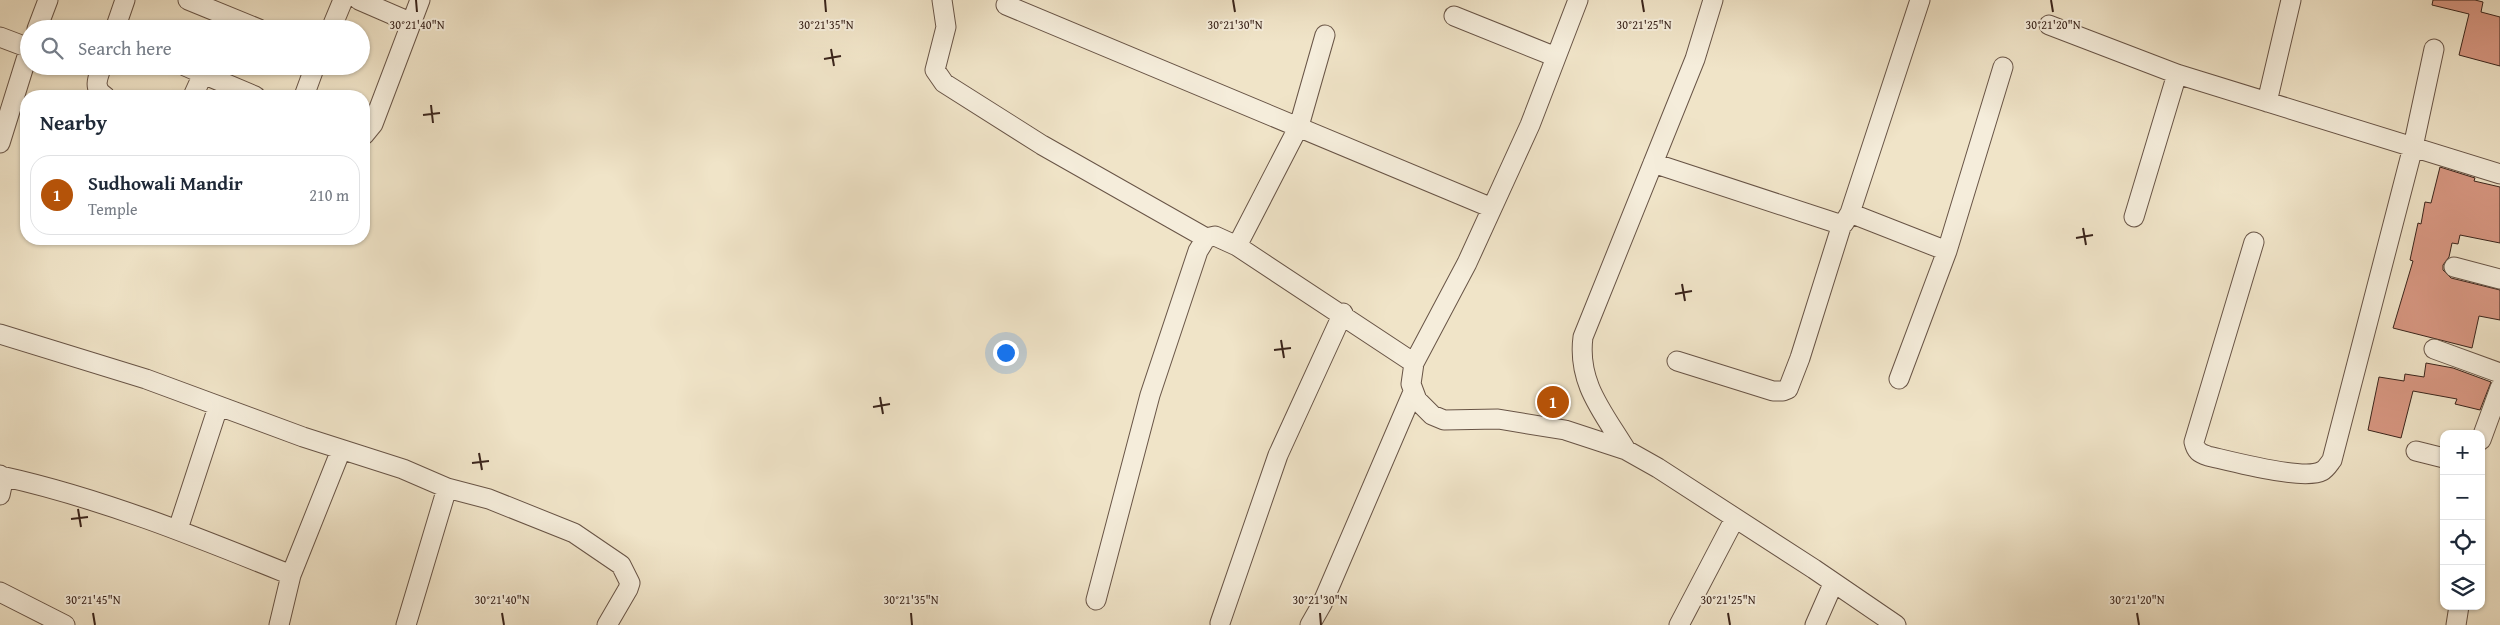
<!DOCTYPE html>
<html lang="en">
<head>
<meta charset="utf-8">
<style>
  :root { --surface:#fff; --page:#f2f2f3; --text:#1f2937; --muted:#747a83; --line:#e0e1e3; --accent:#b45309 }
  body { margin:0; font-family:"Gentium Book Plus",serif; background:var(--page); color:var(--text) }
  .controls { position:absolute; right:15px; bottom:15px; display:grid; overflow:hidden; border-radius:10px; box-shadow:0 1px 4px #0004 }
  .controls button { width:45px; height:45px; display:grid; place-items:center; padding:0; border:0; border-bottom:1px solid var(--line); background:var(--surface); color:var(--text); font:25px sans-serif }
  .you { position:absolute; left:1005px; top:352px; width:18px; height:18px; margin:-12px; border:4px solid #fff; border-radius:50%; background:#1a73e8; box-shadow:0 0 0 8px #1a73e833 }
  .badge { display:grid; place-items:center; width:32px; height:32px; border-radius:50%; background:var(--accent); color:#fff; font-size:16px; font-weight:700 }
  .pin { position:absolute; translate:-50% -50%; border:2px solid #fff; box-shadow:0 1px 5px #0006 }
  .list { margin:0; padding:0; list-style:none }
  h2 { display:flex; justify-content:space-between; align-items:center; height:65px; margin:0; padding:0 20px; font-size:21px }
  h2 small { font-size:16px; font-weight:400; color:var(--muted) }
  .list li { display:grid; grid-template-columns:32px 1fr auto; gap:15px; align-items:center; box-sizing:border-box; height:80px; margin:0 10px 10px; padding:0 10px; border:1px solid var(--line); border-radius:20px }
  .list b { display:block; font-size:19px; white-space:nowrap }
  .list p { margin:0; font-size:16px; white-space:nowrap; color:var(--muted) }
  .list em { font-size:16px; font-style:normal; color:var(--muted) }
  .icon { flex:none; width:28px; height:28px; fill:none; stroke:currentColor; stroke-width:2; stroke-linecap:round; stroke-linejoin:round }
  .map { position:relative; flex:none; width:2500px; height:625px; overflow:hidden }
  .search { position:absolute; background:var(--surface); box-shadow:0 1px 4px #0004; left:20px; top:20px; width:350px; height:55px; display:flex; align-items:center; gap:12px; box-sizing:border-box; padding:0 18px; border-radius:28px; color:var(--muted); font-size:19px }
  .panel { position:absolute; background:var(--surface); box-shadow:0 1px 4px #0004; left:20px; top:90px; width:350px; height:155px; border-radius:20px }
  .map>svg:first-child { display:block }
</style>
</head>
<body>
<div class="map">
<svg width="2500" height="625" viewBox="0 0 2500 625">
  <rect width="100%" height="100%" fill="#f0e4c8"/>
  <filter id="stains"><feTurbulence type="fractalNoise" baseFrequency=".004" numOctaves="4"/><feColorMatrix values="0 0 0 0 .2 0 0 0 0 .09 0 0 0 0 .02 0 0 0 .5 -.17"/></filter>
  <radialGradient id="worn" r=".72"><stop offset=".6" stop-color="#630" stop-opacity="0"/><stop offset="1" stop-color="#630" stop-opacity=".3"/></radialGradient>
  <!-- building -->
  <path fill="#d89782" stroke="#3a241b" d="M 2433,0 L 2475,0 L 2483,2 L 2481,12 L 2500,17 L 2500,66 L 2459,55 L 2469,14 L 2432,5 Z
    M 2440,167 L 2475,178 L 2474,181 L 2500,187 L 2500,243 L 2460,235 L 2458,244 L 2452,243 L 2449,257 L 2443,265 L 2443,270 L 2451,278 L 2500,290 L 2500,320 L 2479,316 L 2472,348 L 2393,328 L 2413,261 L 2410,260 L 2418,223 L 2421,224 L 2425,202 L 2431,203 Z
    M 2426,363 L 2453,368 L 2491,382 L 2480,410 L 2455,404 L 2457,399 L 2413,391 L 2401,438 L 2368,430 L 2379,377 L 2404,381 L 2405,374 L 2424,377 Z"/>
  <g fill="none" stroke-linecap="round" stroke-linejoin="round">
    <!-- street casing -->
    <g stroke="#685446" stroke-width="21">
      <path id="street" d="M 188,0 L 259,29
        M 359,0 L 412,23
        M 942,0 L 946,27 L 935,70 L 944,83 L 1042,145 L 1206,238
        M 1578,0 L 1530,125 L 1467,263 L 1414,363 L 1411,384 L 1417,400 L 1432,415 L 1444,420 L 1498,419 L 1565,430 L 1626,450 L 1658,468 L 1814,569 L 1896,625
        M 1006,5 L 1492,208
        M 1454,16 L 1556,57
        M 2049,25 L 2177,74 L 2500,174
        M 37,29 L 48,0
        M 115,29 L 125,0
        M 331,29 L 343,0
        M 0,37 L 29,48
        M 102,66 C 98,77 92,89 105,96
        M 185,66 L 203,74
        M 193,96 L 203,74 L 255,96
        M 304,96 L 315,66
        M 2267,102 L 2291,0
        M 364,135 L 373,124 L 420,0
        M 0,143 L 29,50
        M 1653,163 L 1836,223 L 1844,223 L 1850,213 L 1920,0
        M 1850,213 L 1947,251
        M 2134,217 L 2177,74
        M 2254,242 L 2194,442 C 2196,451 2199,453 2208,456 C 2230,461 2304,481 2322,471 C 2326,469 2329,464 2332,460 L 2413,147 L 2434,49
        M 1237,246 L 1299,126 L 1325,35
        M 2454,267 L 2500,279
        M 0,334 L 146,379 L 303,437 L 403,469 L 447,488 L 489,499 L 574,533 L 621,565 L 630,583 L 628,589 L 607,625
        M 2434,349 L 2500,373
        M 1677,361 L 1773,391 L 1783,391 L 1788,389 L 1800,358 L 1842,224
        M 1899,379 L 1947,251 L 2003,67
        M 2481,440 L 2500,388
        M 1626,450 C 1603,412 1577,383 1583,337 L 1695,59 L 1713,0
        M 2416,451 L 2444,458
        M 0,475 L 3,481 L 0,495
        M 1,476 C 101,498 197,537 291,575
        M 178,529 L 218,407
        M 0,592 L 65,625
        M 1096,600 L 1150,395 L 1198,251 L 1206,238 L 1215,236 L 1237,246 L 1414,363
        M 1220,623 L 1278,455 L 1343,313
        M 279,625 L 291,575 L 341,450
        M 406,625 L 447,488
        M 1310,625 L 1322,604 L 1413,392
        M 1679,625 L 1735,518
        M 1815,625 L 1833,584
        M 2456,625 L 2459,606"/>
    </g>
    <!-- street -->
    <use href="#street" stroke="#f5eddb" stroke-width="19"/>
  </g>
  <!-- ticks -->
  <path fill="none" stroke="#3a241b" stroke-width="2" d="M 416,0 L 417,12M 825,0 L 826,12M 1233,0 L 1235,12M 1642,0 L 1644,12M 2051,0 L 2053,12M 831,49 L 834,66M 824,59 L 841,56M 431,105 L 433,123M 423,115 L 440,113M 2083,228 L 2086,245M 2076,238 L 2093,235M 1682,284 L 1685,301M 1675,294 L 1692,291M 1281,340 L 1284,358M 1274,350 L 1291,348M 880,397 L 883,414M 873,407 L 890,404M 479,453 L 482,470M 472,463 L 489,461M 78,509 L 81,527M 71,519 L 88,517M 93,613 L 95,625M 502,613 L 504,625M 911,613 L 912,625M 1320,613 L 1321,625M 1728,613 L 1730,625M 2137,613 L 2139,625"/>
  <g font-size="12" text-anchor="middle" fill="#3a241b" stroke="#f5eddb" stroke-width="4" stroke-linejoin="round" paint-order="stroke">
    <text x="417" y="29">30°21'40"N</text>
    <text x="826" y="29">30°21'35"N</text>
    <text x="1235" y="29">30°21'30"N</text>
    <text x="1644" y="29">30°21'25"N</text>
    <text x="2053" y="29">30°21'20"N</text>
    <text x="93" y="604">30°21'45"N</text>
    <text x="502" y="604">30°21'40"N</text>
    <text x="911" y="604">30°21'35"N</text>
    <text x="1320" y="604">30°21'30"N</text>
    <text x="1728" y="604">30°21'25"N</text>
    <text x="2137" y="604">30°21'20"N</text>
  </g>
  <rect width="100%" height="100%" filter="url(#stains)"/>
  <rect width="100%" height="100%" fill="url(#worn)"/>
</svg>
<div class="controls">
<button>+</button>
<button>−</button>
<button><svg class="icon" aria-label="locate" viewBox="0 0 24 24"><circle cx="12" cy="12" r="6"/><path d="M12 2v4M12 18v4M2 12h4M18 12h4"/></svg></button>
<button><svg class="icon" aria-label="layers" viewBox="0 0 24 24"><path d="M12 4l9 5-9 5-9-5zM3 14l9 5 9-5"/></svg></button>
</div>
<div class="you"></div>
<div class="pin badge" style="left:1553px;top:402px">1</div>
<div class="search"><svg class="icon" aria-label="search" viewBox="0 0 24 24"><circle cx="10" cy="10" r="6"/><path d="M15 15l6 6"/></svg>Search here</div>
<section class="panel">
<h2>Nearby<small></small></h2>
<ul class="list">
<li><span class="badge">1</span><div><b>Sudhowali Mandir</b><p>Temple</p></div><em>210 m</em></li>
</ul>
</section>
</div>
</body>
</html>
